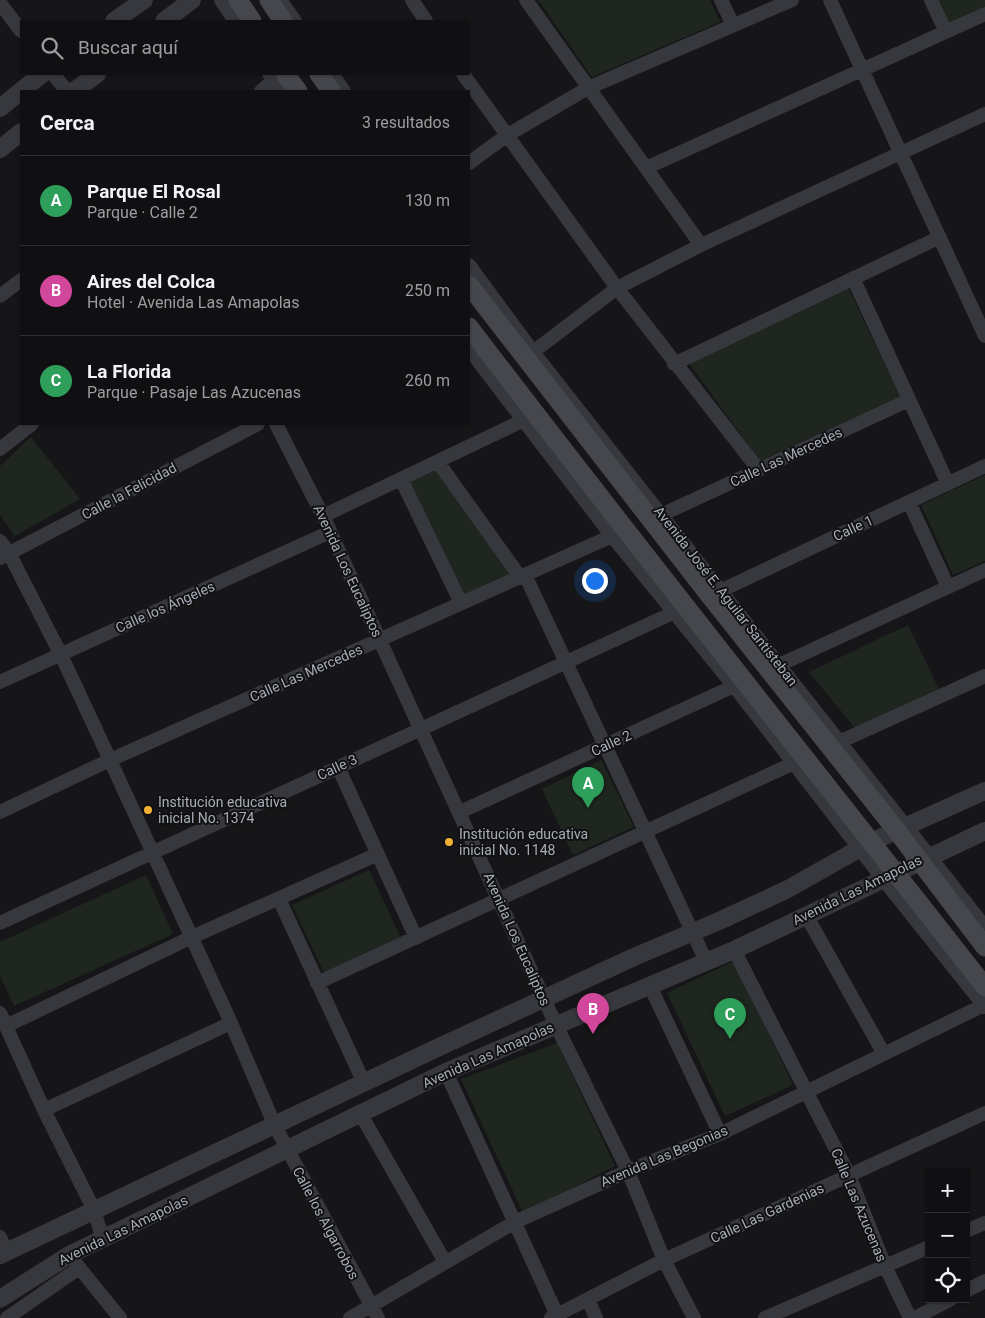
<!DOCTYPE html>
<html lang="es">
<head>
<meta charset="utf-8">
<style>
  :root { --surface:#101012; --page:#19191b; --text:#f1f3f6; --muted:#9c9d9f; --line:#303032; --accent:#db2777 }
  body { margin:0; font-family:Roboto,sans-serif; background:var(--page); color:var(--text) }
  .controls { position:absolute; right:15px; bottom:15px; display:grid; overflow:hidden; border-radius:0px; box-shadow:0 1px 4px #0004 }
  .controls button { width:45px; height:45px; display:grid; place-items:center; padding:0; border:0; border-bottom:1px solid var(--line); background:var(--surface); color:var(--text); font:25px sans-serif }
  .you { position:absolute; left:594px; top:580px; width:18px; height:18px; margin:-12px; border:4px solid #fff; border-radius:50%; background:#1a73e8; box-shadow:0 0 0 8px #1a73e833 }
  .badge { display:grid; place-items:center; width:32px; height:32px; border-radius:50%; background:var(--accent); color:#fff; font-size:16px; font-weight:700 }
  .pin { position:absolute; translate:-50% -41px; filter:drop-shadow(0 1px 2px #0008) }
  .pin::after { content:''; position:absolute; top:26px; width:18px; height:15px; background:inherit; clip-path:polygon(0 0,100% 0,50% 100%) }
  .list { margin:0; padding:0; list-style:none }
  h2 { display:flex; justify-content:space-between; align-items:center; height:65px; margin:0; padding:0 20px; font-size:21px }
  h2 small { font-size:16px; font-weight:400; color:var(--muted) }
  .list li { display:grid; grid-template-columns:32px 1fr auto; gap:15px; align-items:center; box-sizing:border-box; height:90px; padding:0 20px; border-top:1px solid var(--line) }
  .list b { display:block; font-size:19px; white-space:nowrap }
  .list p { margin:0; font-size:16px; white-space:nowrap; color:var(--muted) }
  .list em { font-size:16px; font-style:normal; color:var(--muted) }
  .icon { flex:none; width:28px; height:28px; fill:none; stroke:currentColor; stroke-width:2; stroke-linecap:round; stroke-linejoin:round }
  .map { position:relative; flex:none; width:985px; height:1318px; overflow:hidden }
  .search { position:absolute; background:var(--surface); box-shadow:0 1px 4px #0004; left:20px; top:20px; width:450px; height:55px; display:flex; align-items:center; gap:12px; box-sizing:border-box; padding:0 18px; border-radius:0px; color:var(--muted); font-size:19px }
  .panel { position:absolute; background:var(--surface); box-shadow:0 1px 4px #0004; left:20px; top:90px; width:450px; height:335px; border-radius:0px }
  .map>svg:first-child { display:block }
</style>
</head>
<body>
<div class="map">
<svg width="985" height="1318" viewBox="0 0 985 1318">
  <rect width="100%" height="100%" fill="#161618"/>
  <!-- green -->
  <path fill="#1e261f" d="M 538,0 L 710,0 L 720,22 L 592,77 Z
    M 939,0 L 985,0 L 985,8 L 950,25 Z
    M 848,287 L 900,397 L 760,461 L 688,362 Z
    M 31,437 L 80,499 L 15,536 L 0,515 L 0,466 Z
    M 438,469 L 513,576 L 459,599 L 408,482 Z
    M 985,475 L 985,561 L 953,575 L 921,505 Z
    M 908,625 L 939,689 L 855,728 L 809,672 Z
    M 601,760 L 634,827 L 573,855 L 542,789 Z
    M 369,870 L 401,938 L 324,973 L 292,905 Z
    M 146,875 L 173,934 L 14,1006 L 0,976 L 0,942 Z
    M 734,961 L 793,1085 L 725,1116 L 667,993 Z
    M 557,1043 L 615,1166 L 523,1213 L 461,1079 Z"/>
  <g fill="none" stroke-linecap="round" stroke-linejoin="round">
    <!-- minor -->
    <path stroke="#37383d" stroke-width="14" d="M 221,0 L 235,21
      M 280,0 L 295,21
      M 412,0 L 426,21
      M 526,0 L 701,245
      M 721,0 L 733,25
      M 830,0 L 985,336
      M 931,0 L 946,32
      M 0,3 L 21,31
      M 53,74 L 67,91
      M 269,74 L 281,91
      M 332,74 L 344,91
      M 463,74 L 617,288 L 758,469
      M 261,91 L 274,80
      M 469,163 L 506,136 L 588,88 L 792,0
      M 646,168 L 985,14
      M 469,265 L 533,352 L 985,927
      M 853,278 L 948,484
      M 0,296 L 21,280
      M 469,349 L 612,536 L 734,686 L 883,879 L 985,1007
      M 533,352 L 617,288 L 701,245 L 985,114
      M 674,364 L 940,237
      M 276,424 L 323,516 L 556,1025 L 628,1171 L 664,1260 L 694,1318
      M 0,449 L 32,424
      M 438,462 L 520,577
      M 401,479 L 461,603
      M 909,502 L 948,587
      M 663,514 L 909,400
      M 323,516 L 524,420
      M 0,541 L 9,553 L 61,655 L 110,760 L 231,1023 L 275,1126 L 378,1318
      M 0,558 L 258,424
      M 525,575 L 706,961
      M 722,590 L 985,466
      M 779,665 L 985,570
      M 0,682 L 330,532
      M 839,742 L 985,676
      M 338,767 L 416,938
      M 0,812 L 110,760 L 612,536
      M 460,812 L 734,686
      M 279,899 L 364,1083
      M 806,915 L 884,1054
      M 0,923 L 675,612
      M 734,950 L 849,1175 L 885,1266 L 910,1318
      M 317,983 L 794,763
      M 650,986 L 720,1134
      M 0,1013 L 44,1110 L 94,1210 L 103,1240
      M 6,1026 L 192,937 L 378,854
      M 446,1072 L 557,1315
      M 44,1110 L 231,1023
      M 360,1113 L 445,1262
      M 966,1231 L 985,1223
      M 0,1237 L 6,1251
      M 73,1260 L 120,1318
      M 966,1291 L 985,1281
      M 588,1299 L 596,1318
      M 7,1318 L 79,1268
      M 350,1318 L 515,1222 L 628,1171 L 720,1134 L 984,1005
      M 551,1318 L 664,1260 L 985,1113
      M 765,1318 L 929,1247
      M 915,1318 L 951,1299"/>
    <!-- tertiary -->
    <path stroke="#37383d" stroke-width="18" d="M 114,21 L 144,0
      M 164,21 L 192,0
      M 74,91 L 97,74
      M 0,108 L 42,74
      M 0,149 L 21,132
      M 0,1255 L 437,1048 L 634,957 L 719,921 L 788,889 L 871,842 L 985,791
      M 0,1299 L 69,1255 L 446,1072 L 734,950 L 985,831"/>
    <!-- secondary -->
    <path stroke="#45474d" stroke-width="19" d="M 238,0 L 252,21
      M 269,0 L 283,21
      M 285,74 L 298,91
      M 319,74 L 331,91
      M 469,285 L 710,596 L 897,831 L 985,947
      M 469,327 C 638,549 813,767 985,987"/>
  </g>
  <!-- markers -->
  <g fill="#f2b134" stroke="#111113" stroke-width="2">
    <circle cx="148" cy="810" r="5"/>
    <circle cx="449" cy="842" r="5"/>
  </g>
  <g text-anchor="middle" stroke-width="4" stroke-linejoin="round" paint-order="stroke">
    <!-- street labels -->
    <g font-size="14" fill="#a8adb8" stroke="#111113">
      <text transform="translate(786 457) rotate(-25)" y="5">Calle Las Mercedes</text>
      <text transform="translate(129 491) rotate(-28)" y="5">Calle la Felicidad</text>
      <text transform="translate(853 528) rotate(-25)" y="5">Calle 1</text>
      <text transform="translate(348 571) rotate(65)" y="5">Avenida Los Eucaliptos</text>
      <text transform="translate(726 596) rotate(52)" y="5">Avenida José E. Aguilar Santisteban</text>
      <text transform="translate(165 607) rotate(-24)" y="5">Calle los Ángeles</text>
      <text transform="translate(306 673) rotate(-24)" y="5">Calle Las Mercedes</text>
      <text transform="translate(611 743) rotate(-25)" y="5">Calle 2</text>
      <text transform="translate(337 767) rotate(-25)" y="5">Calle 3</text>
      <text transform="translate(857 890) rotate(-26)" y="5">Avenida Las Amapolas</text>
      <text transform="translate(517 939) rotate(66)" y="5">Avenida Los Eucaliptos</text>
      <text transform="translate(488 1055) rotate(-24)" y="5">Avenida Las Amapolas</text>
      <text transform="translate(664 1156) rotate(-23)" y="5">Avenida Las Begonias</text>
      <text transform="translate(859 1205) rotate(67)" y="5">Calle Las Azucenas</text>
      <text transform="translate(767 1213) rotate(-25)" y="5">Calle Las Gardenias</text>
      <text transform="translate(326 1223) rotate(62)" y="5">Calle los Algarrobos</text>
      <text transform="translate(123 1230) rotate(-26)" y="5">Avenida Las Amapolas</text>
    </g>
    <!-- poi labels -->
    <g font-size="14" fill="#a8adb8" stroke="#111113" text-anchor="start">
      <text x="158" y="807">Institución educativa<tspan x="158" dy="16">inicial No. 1374</tspan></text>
      <text x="459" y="839">Institución educativa<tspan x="459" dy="16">inicial No. 1148</tspan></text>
    </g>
  </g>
</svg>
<div class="controls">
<button>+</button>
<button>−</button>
<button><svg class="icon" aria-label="locate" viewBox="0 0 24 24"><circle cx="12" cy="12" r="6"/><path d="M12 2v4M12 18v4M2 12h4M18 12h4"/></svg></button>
</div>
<div class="you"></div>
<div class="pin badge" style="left:588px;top:808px;background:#2e9e5b">A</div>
<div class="pin badge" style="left:593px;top:1034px;background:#d1479c">B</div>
<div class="pin badge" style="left:730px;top:1039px;background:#2e9e5b">C</div>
<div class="search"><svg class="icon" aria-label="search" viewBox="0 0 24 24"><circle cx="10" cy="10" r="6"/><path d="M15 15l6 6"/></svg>Buscar aquí</div>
<section class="panel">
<h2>Cerca<small>3 resultados</small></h2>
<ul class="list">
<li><span class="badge" style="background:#2e9e5b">A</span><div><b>Parque El Rosal</b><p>Parque · Calle 2</p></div><em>130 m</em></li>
<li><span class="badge" style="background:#d1479c">B</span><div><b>Aires del Colca</b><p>Hotel · Avenida Las Amapolas</p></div><em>250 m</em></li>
<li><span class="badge" style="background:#2e9e5b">C</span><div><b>La Florida</b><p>Parque · Pasaje Las Azucenas</p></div><em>260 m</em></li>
</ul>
</section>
</div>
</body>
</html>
